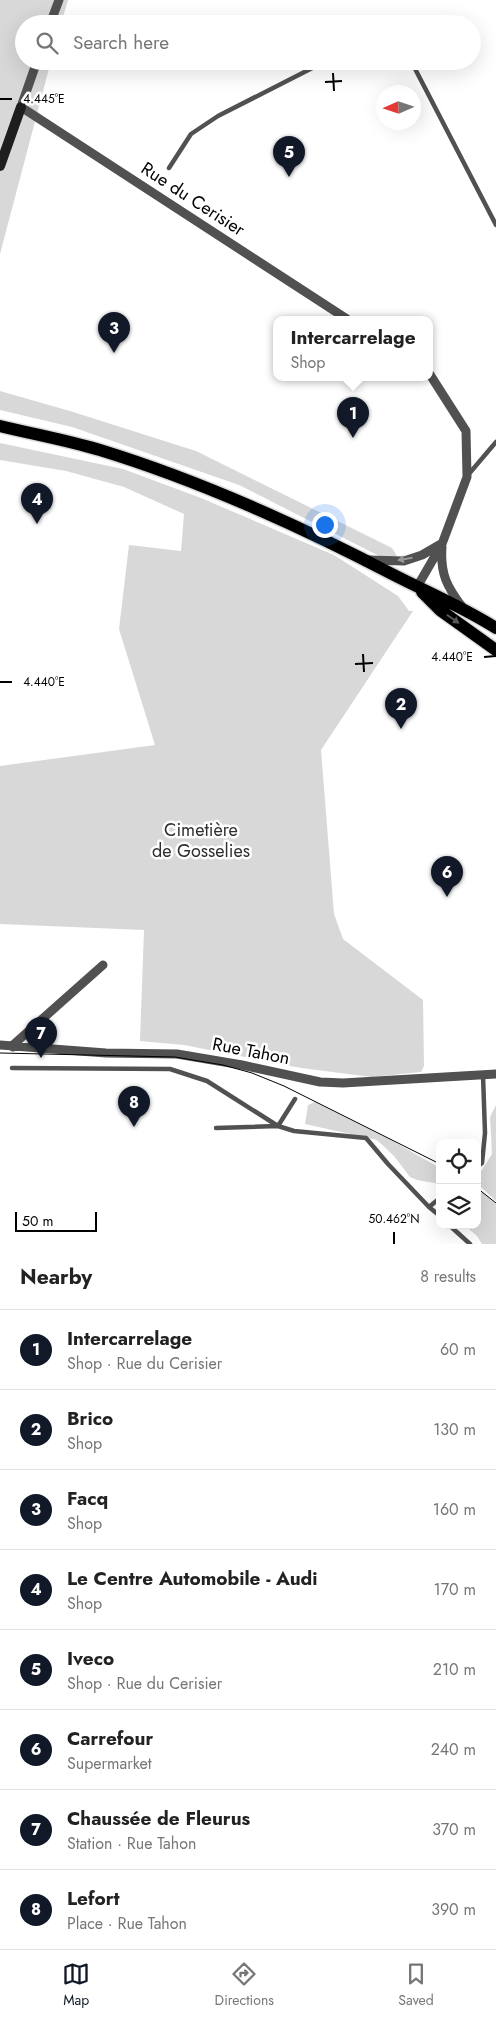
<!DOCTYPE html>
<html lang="en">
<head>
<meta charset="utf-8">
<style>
  :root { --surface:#fff; --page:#f6f6f6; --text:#222; --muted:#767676; --line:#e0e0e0; --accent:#111827 }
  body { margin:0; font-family:Jost,sans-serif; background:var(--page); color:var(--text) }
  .controls { position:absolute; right:15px; bottom:15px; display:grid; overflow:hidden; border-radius:10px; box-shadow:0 5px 20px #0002 }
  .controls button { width:45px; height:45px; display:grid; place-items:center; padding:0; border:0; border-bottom:1px solid var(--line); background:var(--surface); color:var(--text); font:25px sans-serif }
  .compass { position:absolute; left:376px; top:85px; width:45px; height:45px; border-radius:50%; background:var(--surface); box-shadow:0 5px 20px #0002; rotate:267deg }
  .scale { position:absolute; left:15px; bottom:12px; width:82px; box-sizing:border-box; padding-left:5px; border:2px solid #000; border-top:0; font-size:14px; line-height:18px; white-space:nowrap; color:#000; -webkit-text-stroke:4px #fff; paint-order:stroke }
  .you { position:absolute; left:324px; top:524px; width:18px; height:18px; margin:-12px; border:4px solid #fff; border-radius:50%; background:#1a73e8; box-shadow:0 0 0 8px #1a73e833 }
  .badge { display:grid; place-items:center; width:32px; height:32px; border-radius:50%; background:var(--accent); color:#fff; font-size:16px; font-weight:700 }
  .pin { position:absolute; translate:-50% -41px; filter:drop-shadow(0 1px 2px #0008) }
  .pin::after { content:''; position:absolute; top:26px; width:18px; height:15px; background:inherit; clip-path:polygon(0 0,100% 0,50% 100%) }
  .popup { position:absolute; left:273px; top:316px; width:160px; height:65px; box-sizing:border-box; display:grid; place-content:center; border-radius:10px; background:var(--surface); filter:drop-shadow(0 1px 4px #0005); font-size:16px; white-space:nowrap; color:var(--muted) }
  .popup b { font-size:19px; color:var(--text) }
  .popup::after { content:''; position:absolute; left:50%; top:100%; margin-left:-10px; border:10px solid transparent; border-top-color:var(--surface) }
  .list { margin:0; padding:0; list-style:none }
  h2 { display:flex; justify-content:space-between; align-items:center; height:65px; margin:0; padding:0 20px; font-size:21px }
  h2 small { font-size:16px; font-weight:400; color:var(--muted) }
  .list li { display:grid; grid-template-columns:32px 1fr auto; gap:15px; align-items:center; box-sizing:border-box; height:80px; padding:0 20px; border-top:1px solid var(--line) }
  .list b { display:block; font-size:19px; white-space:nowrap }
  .list p { margin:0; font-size:16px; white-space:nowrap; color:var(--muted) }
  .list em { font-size:16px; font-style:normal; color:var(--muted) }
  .icon { flex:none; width:28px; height:28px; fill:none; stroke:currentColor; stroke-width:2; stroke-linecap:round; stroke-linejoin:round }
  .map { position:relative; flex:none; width:496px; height:1244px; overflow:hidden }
  .search { position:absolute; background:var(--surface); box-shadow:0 5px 20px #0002; left:15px; right:15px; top:15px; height:55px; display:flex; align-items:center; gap:12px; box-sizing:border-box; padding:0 18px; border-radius:28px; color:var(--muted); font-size:19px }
  .sheet { height:705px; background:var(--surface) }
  nav { display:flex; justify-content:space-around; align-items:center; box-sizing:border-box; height:70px; border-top:1px solid var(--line); background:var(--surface); font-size:14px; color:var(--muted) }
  nav a { display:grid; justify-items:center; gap:2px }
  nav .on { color:var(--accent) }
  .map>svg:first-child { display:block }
</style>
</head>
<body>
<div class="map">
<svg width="496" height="1244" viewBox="0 0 496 1244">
  <rect width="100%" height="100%" fill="#fff"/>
  <!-- green -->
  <path fill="#d8d8d8" d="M 0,0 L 68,0 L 61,24 L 24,24 L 24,61 L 51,61 L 0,254 Z
    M 0,391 L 70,411 L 196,451 L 392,548 L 397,556 L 389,561 L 239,485 L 72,427 L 0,410 Z
    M 0,443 L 123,469 L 201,498 L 334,555 L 398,596 L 409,611 L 413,611 L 321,750 L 334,914 L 343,939 L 423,1000 L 424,1066 L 421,1072 L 372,1077 L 301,1068 L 184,1045 L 140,1041 L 144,930 L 0,924 L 0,766 L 155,745 L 119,629 L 129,545 L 181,551 L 184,514 L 124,487 L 66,471 L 0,460 Z
    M 315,1102 L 391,1140 L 440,1168 L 440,1184 L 417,1180 L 410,1177 L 394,1156 L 377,1140 L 305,1124 L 308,1105 Z
    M 496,1105 L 496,1201 L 477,1183 L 477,1178 L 492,1154 L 490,1117 Z
    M 477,1191 L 485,1194 L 496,1204 L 496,1244 L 482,1244 L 477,1236 L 464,1225 L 477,1225 Z"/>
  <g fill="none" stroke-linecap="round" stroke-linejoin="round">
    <!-- primary casing -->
    <g stroke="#dbdbdb" stroke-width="15">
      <path id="primary" d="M 0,426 C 33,434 67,440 100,450 C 201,481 298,525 392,574 C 427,592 463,607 496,628
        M 422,592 L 440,610 L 496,650"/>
    </g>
    <!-- service -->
    <path stroke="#515151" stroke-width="4.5" d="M 411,61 L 496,225
      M 169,168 L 191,134 L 218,116 L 326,61
      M 468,475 L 496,442
      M 12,1068 L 170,1069 L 207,1081 L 278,1126 L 295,1099
      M 216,1128 L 278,1126 L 294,1131 L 366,1138 L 388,1164 L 429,1207
      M 477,1167 L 482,1163 L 485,1133 L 483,1075
      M 440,1198 L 429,1207 L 440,1216
      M 449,1225 L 470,1244"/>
    <!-- minor -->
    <path stroke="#515151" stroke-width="9" d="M 50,24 L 59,0
      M 37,61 L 21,107 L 347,319
      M 442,547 C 440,574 447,587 463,608
      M 368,560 L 404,561 L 422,555 L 441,544
      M 417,587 L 442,544 L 467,477 L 466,431 L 429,373
      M 0,1045 L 106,1053 L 177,1054 L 242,1065 L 320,1082 L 343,1083 L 496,1074
      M 13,1047 L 13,1045 L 103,965"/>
    <!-- secondary -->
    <path stroke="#1e1e1e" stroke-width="10" d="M 0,166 L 21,107"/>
    <!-- primary -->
    <use href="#primary" stroke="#000" stroke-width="12"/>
    <!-- tram -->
    <path stroke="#000" stroke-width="1" d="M 0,1053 L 175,1057 L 223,1065 L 252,1073 L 284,1086 L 440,1164
      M 477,1188 L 496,1203"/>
  </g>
  <!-- one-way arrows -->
  <defs><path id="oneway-solid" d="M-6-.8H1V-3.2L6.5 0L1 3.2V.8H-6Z" transform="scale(1.25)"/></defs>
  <use fill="#979797" href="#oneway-solid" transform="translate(405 559) rotate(171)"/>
  <use fill="#595959" href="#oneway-solid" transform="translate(453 619) rotate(35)"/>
  <!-- ticks -->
  <path fill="none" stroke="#000" stroke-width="2" d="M 333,73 L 334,91M 325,82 L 342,81M 0,99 L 12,99M 363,654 L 364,672M 484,657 L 496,656M 355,664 L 373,663M 0,682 L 12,682M 394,1232 L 394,1244"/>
  <g text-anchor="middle" stroke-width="5" stroke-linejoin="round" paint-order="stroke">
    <!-- street labels -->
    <g font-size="18" fill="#000" stroke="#fff">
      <text transform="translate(193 199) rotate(33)" y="6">Rue du Cerisier</text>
      <text transform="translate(251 1051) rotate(11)" y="6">Rue Tahon</text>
    </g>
    <!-- park labels -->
    <g font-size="18" fill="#2f2f2f" stroke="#fff">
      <text x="201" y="836">Cimetière<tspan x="201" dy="21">de Gosselies</tspan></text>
    </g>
  </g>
  <g font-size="12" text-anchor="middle" fill="#000" stroke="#fff" stroke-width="5" stroke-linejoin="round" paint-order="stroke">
    <text x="44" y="103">4.445°E</text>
    <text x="452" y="661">4.440°E</text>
    <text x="44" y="686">4.440°E</text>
    <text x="394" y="1223">50.462°N</text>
  </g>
</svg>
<div class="controls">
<button><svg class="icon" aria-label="locate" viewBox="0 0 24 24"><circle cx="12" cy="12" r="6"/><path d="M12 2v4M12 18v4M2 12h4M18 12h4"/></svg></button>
<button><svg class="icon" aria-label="layers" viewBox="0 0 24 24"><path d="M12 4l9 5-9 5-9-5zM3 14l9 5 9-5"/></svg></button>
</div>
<svg class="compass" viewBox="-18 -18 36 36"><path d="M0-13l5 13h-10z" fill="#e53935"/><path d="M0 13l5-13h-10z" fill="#767676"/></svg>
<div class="scale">50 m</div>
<div class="you"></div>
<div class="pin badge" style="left:353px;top:438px">1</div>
<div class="popup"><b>Intercarrelage</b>Shop</div>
<div class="pin badge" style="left:401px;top:729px">2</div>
<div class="pin badge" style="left:114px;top:353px">3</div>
<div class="pin badge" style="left:37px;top:524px">4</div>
<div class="pin badge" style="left:289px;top:177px">5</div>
<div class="pin badge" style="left:447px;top:897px">6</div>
<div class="pin badge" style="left:41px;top:1058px">7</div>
<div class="pin badge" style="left:134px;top:1127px">8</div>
<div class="search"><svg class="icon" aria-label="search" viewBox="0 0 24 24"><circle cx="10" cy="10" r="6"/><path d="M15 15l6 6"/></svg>Search here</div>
</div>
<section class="sheet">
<h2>Nearby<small>8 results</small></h2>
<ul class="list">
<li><span class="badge">1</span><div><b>Intercarrelage</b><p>Shop · Rue du Cerisier</p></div><em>60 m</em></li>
<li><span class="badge">2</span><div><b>Brico</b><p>Shop</p></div><em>130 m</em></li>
<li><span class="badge">3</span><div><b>Facq</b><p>Shop</p></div><em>160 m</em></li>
<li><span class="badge">4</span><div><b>Le Centre Automobile - Audi</b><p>Shop</p></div><em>170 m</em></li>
<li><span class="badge">5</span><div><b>Iveco</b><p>Shop · Rue du Cerisier</p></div><em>210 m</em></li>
<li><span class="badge">6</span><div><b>Carrefour</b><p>Supermarket</p></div><em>240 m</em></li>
<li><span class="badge">7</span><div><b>Chaussée de Fleurus</b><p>Station · Rue Tahon</p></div><em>370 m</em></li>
<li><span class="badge">8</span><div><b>Lefort</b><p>Place · Rue Tahon</p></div><em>390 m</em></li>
</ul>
</section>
<nav>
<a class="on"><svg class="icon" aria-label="map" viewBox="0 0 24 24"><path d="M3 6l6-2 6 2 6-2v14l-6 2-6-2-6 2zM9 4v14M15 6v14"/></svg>Map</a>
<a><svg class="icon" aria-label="directions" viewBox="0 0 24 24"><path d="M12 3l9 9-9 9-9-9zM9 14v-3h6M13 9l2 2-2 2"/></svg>Directions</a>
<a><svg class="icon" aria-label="saved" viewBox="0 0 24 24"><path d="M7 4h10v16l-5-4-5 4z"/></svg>Saved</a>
</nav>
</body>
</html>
